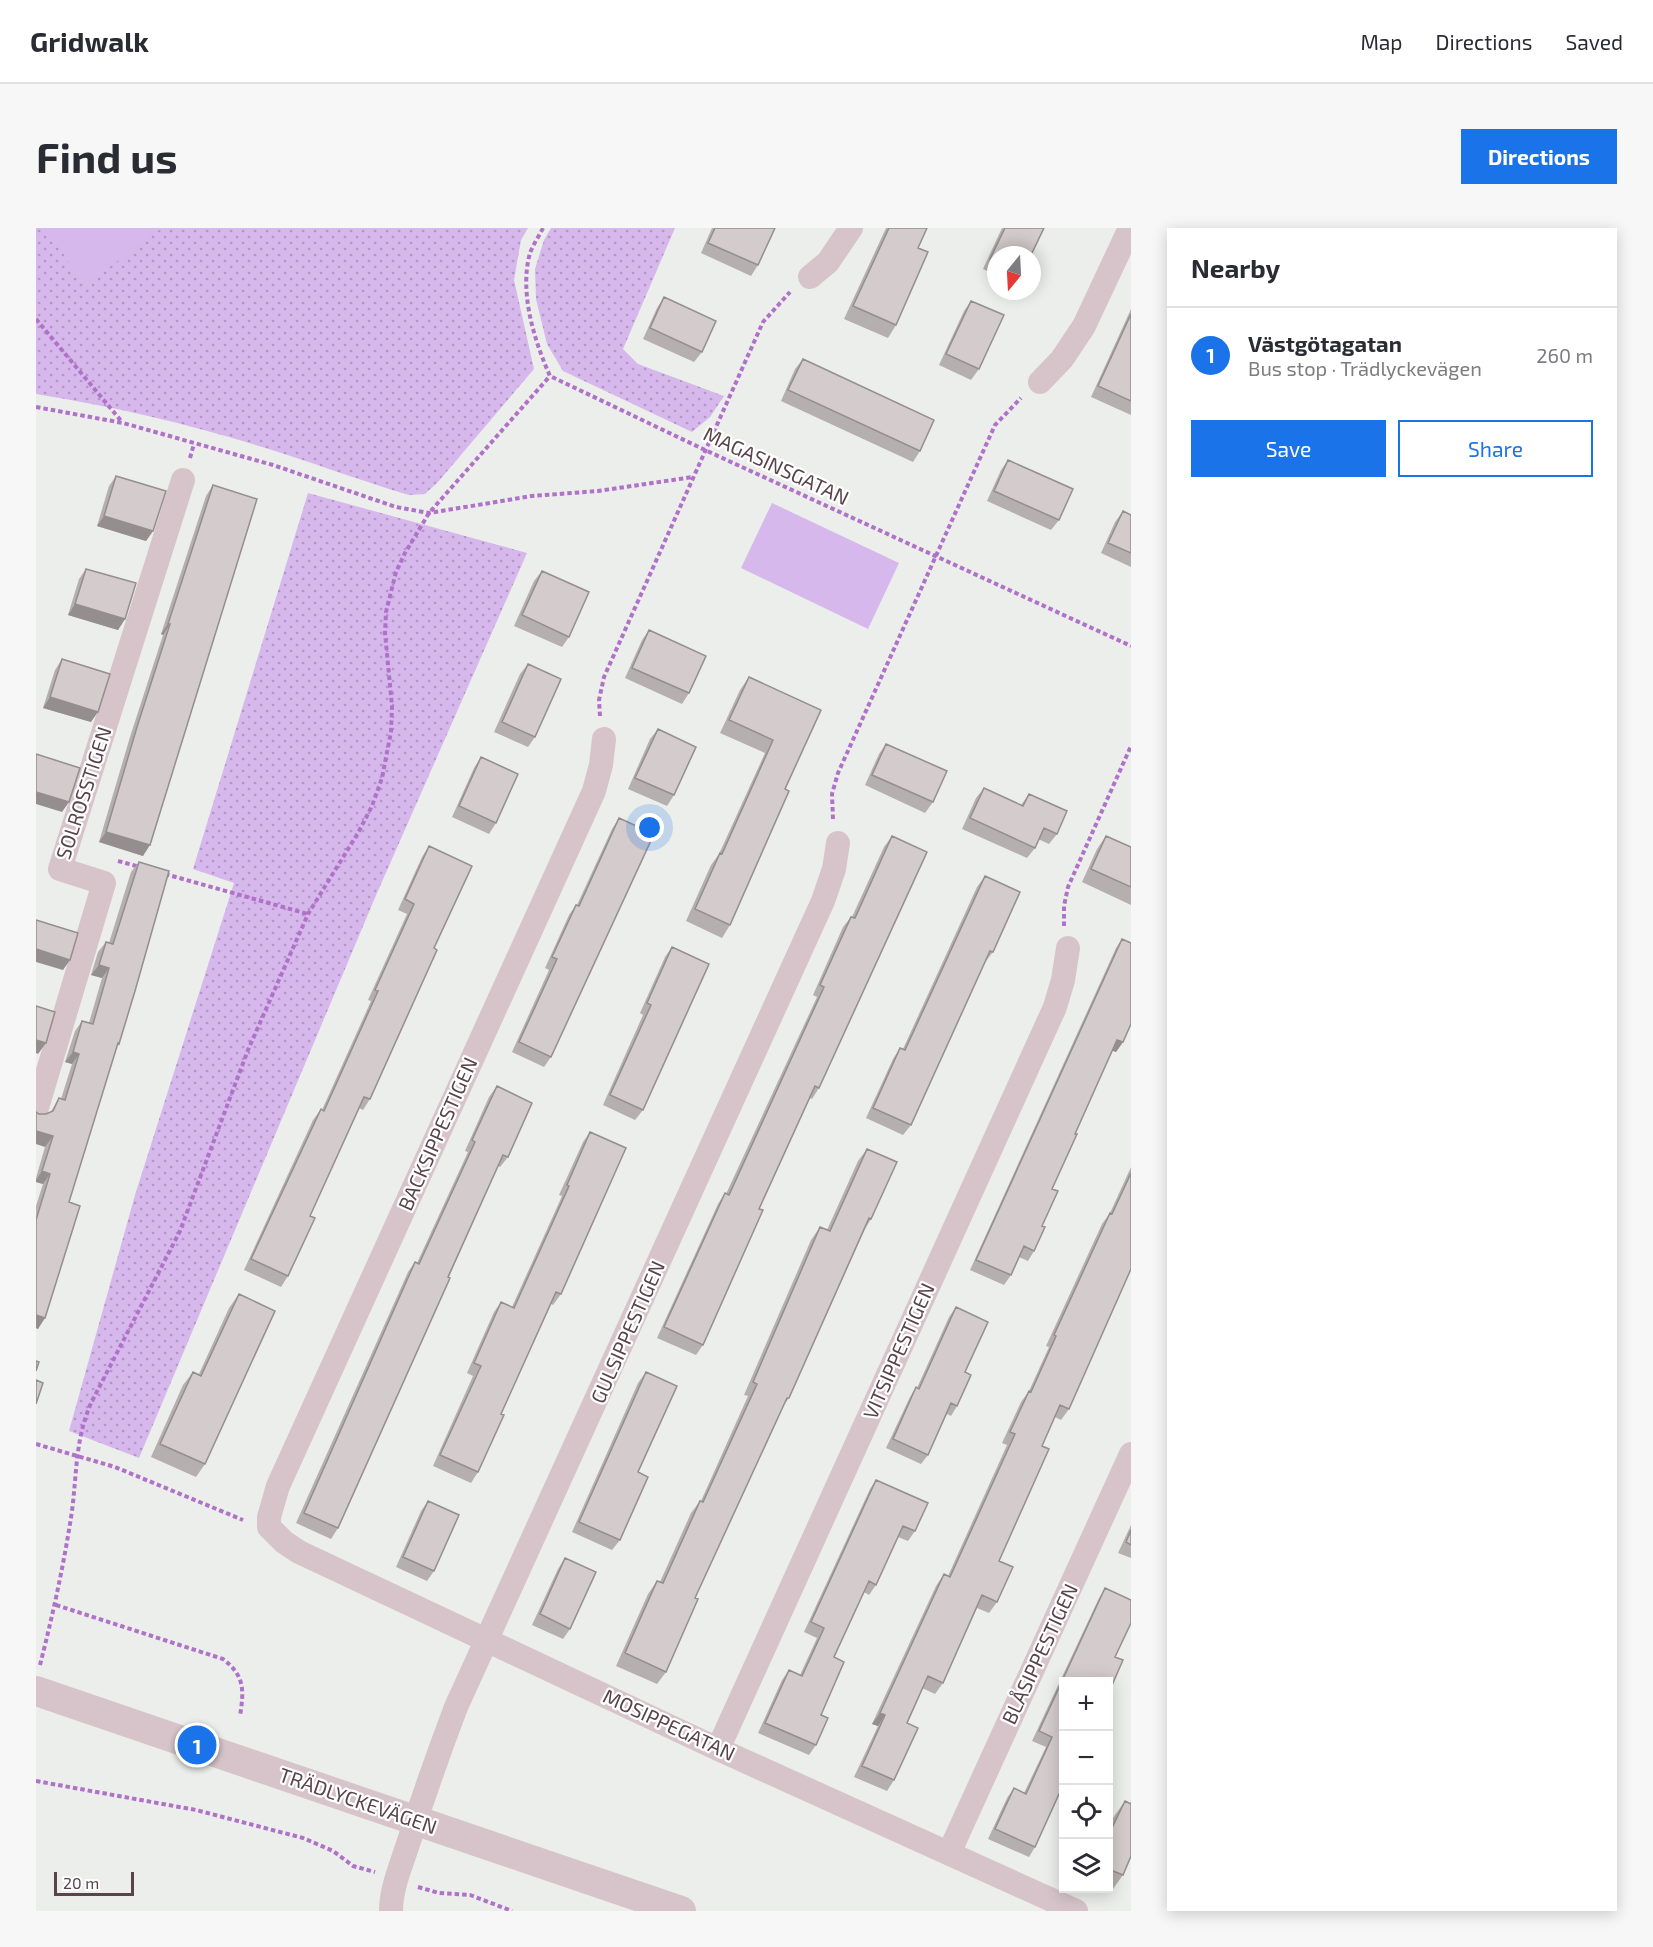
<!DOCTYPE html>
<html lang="en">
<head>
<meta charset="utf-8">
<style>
  :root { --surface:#fff; --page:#f7f7f7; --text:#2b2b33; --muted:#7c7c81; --line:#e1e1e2; --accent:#1a73e8 }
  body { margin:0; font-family:"Exo 2",sans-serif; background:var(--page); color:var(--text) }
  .controls { position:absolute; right:18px; bottom:18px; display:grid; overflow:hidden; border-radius:0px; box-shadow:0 3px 15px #0003 }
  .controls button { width:54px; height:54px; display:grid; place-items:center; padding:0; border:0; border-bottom:2px solid var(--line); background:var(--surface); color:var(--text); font:30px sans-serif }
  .compass { position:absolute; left:951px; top:18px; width:54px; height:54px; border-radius:50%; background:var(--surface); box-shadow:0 3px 15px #0003; rotate:198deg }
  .scale { position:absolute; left:18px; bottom:15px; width:80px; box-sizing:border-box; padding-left:6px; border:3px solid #58444a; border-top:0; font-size:16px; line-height:21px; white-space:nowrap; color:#58444a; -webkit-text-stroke:4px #fff; paint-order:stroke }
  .you { position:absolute; left:614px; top:600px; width:21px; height:21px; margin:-15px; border:4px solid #fff; border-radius:50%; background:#1a73e8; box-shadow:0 0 0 9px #1a73e833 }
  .badge { display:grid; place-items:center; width:39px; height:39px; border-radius:50%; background:var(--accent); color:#fff; font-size:20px; font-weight:700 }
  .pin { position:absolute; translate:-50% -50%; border:3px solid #fff; box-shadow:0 2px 6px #0006 }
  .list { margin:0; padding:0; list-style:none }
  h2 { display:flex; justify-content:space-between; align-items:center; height:78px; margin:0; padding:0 24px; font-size:26px }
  h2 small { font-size:20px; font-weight:400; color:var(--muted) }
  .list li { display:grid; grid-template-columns:39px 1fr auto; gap:18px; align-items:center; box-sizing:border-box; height:96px; padding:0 24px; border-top:2px solid var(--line) }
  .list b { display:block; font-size:22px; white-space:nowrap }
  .list p { margin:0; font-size:20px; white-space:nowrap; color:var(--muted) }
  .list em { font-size:20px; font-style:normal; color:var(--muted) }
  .actions { display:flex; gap:12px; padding:18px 24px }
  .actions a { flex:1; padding:14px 0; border:2px solid var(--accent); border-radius:0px; text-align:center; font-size:21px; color:var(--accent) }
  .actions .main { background:var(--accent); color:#fff }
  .icon { flex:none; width:33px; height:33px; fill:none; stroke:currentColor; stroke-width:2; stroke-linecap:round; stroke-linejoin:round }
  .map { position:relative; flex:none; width:1095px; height:1683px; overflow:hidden; border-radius:0px }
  header { display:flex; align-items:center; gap:36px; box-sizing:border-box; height:84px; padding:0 30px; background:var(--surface); border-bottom:2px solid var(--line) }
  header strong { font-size:28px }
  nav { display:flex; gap:33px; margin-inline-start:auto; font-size:21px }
  .intro { display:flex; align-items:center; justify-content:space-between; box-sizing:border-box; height:144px; padding:0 36px }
  h1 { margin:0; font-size:42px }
  .button { padding:15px 27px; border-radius:0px; background:var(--accent); color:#fff; font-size:21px; font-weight:700 }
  main { display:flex; gap:36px; padding:0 36px }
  aside { flex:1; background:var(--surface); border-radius:0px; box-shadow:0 3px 15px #0003 }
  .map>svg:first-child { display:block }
</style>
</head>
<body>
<header>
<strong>Gridwalk</strong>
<nav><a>Map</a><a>Directions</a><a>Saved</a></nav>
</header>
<div class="intro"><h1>Find us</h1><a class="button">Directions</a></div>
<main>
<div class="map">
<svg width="1095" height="1683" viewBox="0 0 1095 1683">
  <defs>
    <pattern id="grass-dots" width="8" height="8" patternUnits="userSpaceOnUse" patternTransform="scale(1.5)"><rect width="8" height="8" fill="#d7b8ec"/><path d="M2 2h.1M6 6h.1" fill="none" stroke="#b197c1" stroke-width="1.8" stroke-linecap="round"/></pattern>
  </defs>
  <rect width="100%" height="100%" fill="#ebeeeb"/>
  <!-- grass -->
  <path fill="url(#grass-dots)" d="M 0,0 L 492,0 L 485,12 L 478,52 L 498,141 L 402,254 L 389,266 L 373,267 C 328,254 284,237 239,223 C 161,198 81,179 0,166 Z
    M 515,0 L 639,0 L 587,121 L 602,136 L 688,168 L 674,189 L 656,204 L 527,143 L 511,116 L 500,71 L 499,41 L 508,12 Z
    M 272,265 L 491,325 L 341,665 L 103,1230 L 33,1203 L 99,967 L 198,655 L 157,641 Z"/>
  <!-- park -->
  <path fill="#d7b8ec" d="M 11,0 L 126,0 L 48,58 Z
    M 736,275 L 863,335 L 832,401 L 705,340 Z"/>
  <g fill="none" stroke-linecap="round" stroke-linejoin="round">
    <!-- path -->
    <path stroke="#b072c9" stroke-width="4" stroke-dasharray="4.5 3" stroke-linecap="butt" d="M 507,0 C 503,8 497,17 494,25 C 483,64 498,112 514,148 L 669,222 L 1095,418
      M 0,91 L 86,194
      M 0,179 L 87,195 L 237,237 L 360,279 L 393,285 L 496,268 L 562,263 L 657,249
      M 154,230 L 158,216
      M 564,488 L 563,472 L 568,449 L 727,94 L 754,64
      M 797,591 L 796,566 L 802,545 L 959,197 L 985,170
      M 82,633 L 104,639
      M 129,646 L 272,686
      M 1028,698 L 1028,678 L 1032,659 L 1095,518
      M 0,1216 L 79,1239 L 207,1292
      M 20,1377 L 187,1431 C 209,1448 208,1462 204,1488
      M 4,1437 C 17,1386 28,1336 36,1283 C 41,1244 39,1213 55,1175 L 144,1003 L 212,822 L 272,686 L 322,605 L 336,578 L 346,550 L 355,504 L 356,478 L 349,405 L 350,384 L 360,344 L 369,325 L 393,285 L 514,148
      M 0,1553 L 160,1582 L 267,1610 L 297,1623 L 317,1638 L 339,1644
      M 382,1659 L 403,1665 L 434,1667 L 476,1683"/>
    <!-- minor -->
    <path stroke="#d6c4ca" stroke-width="24" d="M 774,49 L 792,34 L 815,0
      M 1004,154 L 1026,131 L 1048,98 L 1094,0
      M 568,511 L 565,537 L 558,563 L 242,1258 L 233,1289 L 233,1299 L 248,1314 L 263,1324 L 682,1521 L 1040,1683
      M 0,883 L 68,655 L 24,641 L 147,252
      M 682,1521 L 1019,779 L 1027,752 L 1032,720
      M 913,1625 L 1095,1226
      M 355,1683 C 355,1660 365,1638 372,1616 C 387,1569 403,1524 420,1479 L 787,673 L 798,641 L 802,615"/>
    <!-- tertiary -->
    <path stroke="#d6c4ca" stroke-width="30" d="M 0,1463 L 645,1683"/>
  </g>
  <!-- wall -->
  <path fill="#b5afaf" d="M 676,0 L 739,0 L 722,37 L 715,48 L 665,25 Z
    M 850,0 L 891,0 L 882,20 L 860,97 L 852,110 L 808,91 Z
    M 966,0 L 1008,0 L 960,27 L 960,47 L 947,41 Z
    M 628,69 L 666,124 L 658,134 L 607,111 L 621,80 Z
    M 935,73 L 943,141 L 935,152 L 903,137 L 928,83 Z
    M 1095,81 L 1095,187 L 1055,169 Z
    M 767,131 L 884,223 L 877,234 L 745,173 L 759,141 Z
    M 972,232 L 1023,292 L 1015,302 L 951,273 L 965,242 Z
    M 80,248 L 117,303 L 110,313 L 61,298 L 73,258 Z
    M 177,257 L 107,628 L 63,614 L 94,509 L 127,407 L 125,406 L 170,268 Z
    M 1087,283 L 1095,287 L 1095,339 L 1065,325 L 1079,294 Z
    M 50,341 L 89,391 L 82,402 L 32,387 L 43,351 Z
    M 506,343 L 533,409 L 526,419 L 478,398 L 498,353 Z
    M 613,402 L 653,465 L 646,476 L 589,450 L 606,412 Z
    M 26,431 L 55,494 L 7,480 L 19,442 Z
    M 492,436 L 499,509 L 492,519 L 458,504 L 484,446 Z
    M 713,449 L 785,482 L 749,561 L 694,697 L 686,710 L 650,693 L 675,637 L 683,626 L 729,525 L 684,505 L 704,462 Z
    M 622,501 L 638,567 L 631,578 L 592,561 L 614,511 Z
    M 850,516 L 897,574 L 889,585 L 829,557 L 843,526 Z
    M 445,529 L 460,595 L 453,606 L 416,589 L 438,540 Z
    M 948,560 L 985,577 L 993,566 L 1021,606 L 1013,616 L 1002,611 L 999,620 L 991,630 L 926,601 L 940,570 Z
    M 583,590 L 515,829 L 508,839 L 476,824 L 513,742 L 509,740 L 533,687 L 540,677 L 541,677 L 576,601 Z
    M 856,608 L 783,860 L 776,871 L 774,870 L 723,981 L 667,1117 L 660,1127 L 621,1110 L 682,976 L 689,965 L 690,966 L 781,769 L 777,767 L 807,699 L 815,689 L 816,689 L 848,619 Z
    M 1070,608 L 1095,619 L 1095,677 L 1046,654 L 1061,621 Z
    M 393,618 L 398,720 L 334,871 L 327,882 L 323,880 L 274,988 L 252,1048 L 245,1059 L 208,1042 L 277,892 L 285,881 L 286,882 L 335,773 L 332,772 L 371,686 L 362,682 L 386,629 Z
    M 103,634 L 80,820 L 33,974 L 2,1101 L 0,1100 L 0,978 L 7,956 L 0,954 L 0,950 L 9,919 L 3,886 L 10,886 L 14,885 L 23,870 L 25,871 L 36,836 L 29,834 L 39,803 L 46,793 L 53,795 L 66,750 L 55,747 L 62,724 L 70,714 L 73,715 L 95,644 Z
    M 949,648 L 957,724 L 949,734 L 875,897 L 867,907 L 830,890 L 857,831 L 864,820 L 867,821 L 941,659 Z
    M 1086,711 L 1087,814 L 1080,824 L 1076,822 L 1039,906 L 1016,961 L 998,1023 L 992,1033 L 983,1029 L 975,1047 L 968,1057 L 934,1042 L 1080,720 Z
    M 636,719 L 607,882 L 599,892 L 567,877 L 607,787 L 604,785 L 629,729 Z
    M 461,858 L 472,929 L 464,939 L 462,938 L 302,1300 L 295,1311 L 260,1295 L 372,1044 L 379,1034 L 381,1035 L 432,924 L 429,923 L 453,869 Z
    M 554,904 L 525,1066 L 517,1077 L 515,1076 L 465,1186 L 442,1244 L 435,1255 L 397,1238 L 437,1148 L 431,1145 L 458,1084 L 465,1074 L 476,1079 L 526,968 L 523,967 L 547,914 Z
    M 831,921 L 835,991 L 829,1001 L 753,1170 L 746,1179 L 659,1370 L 630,1444 L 621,1456 L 580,1438 L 612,1366 L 621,1353 L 624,1354 L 655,1285 L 664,1273 L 665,1273 L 712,1168 L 708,1167 L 775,1012 L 784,999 L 791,1002 L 822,933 Z
    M 1095,939 L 1095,1041 L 1033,1181 L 1025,1192 L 1019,1189 L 1006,1218 L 963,1333 L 961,1374 L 953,1385 L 941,1380 L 907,1455 L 899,1466 L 886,1460 L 871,1495 L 858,1552 L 851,1563 L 818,1549 L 842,1498 L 836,1496 L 900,1358 L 908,1346 L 912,1348 L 971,1217 L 966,1215 L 985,1174 L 993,1163 L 1013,1119 L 1010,1118 L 1066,996 L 1074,985 Z
    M 203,1066 L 169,1236 L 160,1249 L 115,1229 L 147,1157 L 157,1144 L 163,1146 L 193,1080 Z
    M 920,1079 L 929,1144 L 921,1178 L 915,1188 L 911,1186 L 892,1227 L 885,1236 L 850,1220 L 874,1169 L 880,1159 L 881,1160 L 913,1089 Z
    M 610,1144 L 602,1244 L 584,1312 L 576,1322 L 536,1304 L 602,1155 Z
    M 840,1252 L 879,1303 L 872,1313 L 862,1309 L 840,1357 L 833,1367 L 828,1364 L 798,1429 L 785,1487 L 780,1517 L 773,1527 L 722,1505 L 746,1452 L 753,1442 L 764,1447 L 781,1410 L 768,1404 L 834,1261 Z
    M 392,1273 L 398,1343 L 391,1353 L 360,1339 L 385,1283 Z
    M 1095,1297 L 1095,1330 L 1082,1325 Z
    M 529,1330 L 534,1401 L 527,1411 L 496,1397 L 522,1341 Z
    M 1069,1360 L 1079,1429 L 1087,1432 L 1072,1465 L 1072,1454 L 1028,1454 L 999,1619 L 993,1629 L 952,1611 L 971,1570 L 978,1560 L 988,1565 L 1010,1519 L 996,1513 L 1063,1370 Z
    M 1089,1573 L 1094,1575 L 1095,1573 L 1095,1628 L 1087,1647 L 1074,1665 L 1063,1660 L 1072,1660 L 1072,1598 L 1076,1591 Z"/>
  <!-- shaded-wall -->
  <path fill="#948e8f" d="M 68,288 L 117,303 L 110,313 L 61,298 Z
    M 39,376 L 89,391 L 82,402 L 32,387 Z
    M 132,396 L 134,396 L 127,407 L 125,406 Z
    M 14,469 L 62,484 L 55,494 L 7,480 Z
    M 0,564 L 33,574 L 26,584 L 0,576 Z
    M 70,604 L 114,617 L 107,628 L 63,614 Z
    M 0,721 L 34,732 L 27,742 L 0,734 Z
    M 63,737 L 73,740 L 66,750 L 55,747 Z
    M 0,812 L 10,815 L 2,826 L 0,825 Z
    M 1081,812 L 1087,814 L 1080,824 L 1074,822 Z
    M 37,824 L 43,826 L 36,836 L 29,834 Z
    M 0,903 L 17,908 L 9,919 L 0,916 Z
    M 6,943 L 14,946 L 7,956 L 0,954 L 0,952 Z
    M 0,1087 L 9,1090 L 2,1101 L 0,1100 Z
    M 844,1485 L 849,1487 L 842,1498 L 836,1496 Z"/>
  <!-- building -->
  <path fill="#d3cbcc" stroke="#948e8f" stroke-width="1.5" d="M 679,0 L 739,0 L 722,37 L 672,15 Z
    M 853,0 L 891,0 L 882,20 L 892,24 L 860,97 L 817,78 Z
    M 969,0 L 1008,0 L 995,27 L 960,27 L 960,33 L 954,31 Z
    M 628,69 L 680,93 L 666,124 L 614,100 Z
    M 935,73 L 968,87 L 943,141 L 910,126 Z
    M 1095,86 L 1095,173 L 1062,158 Z
    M 767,131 L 898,192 L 884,223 L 752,162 Z
    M 972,232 L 1037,261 L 1023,292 L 958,263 Z
    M 80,248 L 130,263 L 117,303 L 68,288 Z
    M 177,257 L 221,271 L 114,617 L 70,604 L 101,499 L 134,396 L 132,396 Z
    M 1087,283 L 1095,287 L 1095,325 L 1072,315 Z
    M 50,341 L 100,355 L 89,391 L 39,376 Z
    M 506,343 L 553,364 L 533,409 L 486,387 Z
    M 613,402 L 670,428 L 653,465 L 596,440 Z
    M 26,431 L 74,446 L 62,484 L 14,469 Z
    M 492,436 L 525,451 L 499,509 L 466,494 Z
    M 713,449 L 785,482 L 749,561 L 753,563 L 694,697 L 659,681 L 684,625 L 686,626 L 737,512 L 693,492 Z
    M 622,501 L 660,519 L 638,567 L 599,550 Z
    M 850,516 L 911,543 L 897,574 L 836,547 Z
    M 0,526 L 44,540 L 33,574 L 0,564 Z
    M 445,529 L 482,546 L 460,595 L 423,578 Z
    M 948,560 L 987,578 L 993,566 L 1031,583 L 1021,606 L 1008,600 L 999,620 L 934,590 Z
    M 583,590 L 618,606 L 515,829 L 483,814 L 521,731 L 516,729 L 540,677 L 543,678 Z
    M 856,608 L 891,624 L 783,860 L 779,858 L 723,981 L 727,982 L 667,1117 L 628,1099 L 689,965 L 693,967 L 788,759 L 784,757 L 815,689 L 819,690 Z
    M 1070,608 L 1095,619 L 1095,659 L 1055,641 Z
    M 393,618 L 436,638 L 398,720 L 401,722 L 334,871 L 328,869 L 274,988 L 279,990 L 252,1048 L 215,1031 L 285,881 L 288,883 L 342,763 L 339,762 L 378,676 L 369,671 Z
    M 103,634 L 133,643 L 99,763 L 83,816 L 82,815 L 33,974 L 44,978 L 9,1090 L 0,1087 L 0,992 L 14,946 L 6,943 L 17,908 L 0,903 L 0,884 L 3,886 L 10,886 L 17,883 L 23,870 L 29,872 L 43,826 L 37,824 L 46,793 L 57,796 L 73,740 L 63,737 L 70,714 L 77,716 Z
    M 949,648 L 984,664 L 957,724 L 954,723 L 875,897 L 837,880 L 864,820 L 869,822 Z
    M 0,692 L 42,705 L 34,732 L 0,721 Z
    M 1086,711 L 1095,715 L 1095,796 L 1087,814 L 1081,812 L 1039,906 L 1041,906 L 1016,961 L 1022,963 L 1006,998 L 1009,999 L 998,1023 L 988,1018 L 975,1047 L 940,1032 Z
    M 636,719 L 673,736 L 607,882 L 574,867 L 615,777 L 611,775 Z
    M 0,778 L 19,784 L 10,815 L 0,812 Z
    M 461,858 L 496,875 L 472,929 L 467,927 L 412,1049 L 414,1050 L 302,1300 L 268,1285 L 379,1034 L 383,1036 L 439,914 L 436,912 Z
    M 554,904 L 590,920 L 525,1066 L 520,1064 L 465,1186 L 468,1187 L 442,1244 L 404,1227 L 445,1138 L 438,1135 L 465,1074 L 478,1080 L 533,958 L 531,957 Z
    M 831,921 L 861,934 L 835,991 L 833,990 L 753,1170 L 751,1170 L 659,1370 L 662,1371 L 630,1444 L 589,1425 L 621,1353 L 627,1355 L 664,1273 L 667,1274 L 721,1156 L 717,1154 L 784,999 L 794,1003 Z
    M 1095,945 L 1095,1041 L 1033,1181 L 1024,1177 L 1006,1218 L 1013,1221 L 963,1333 L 977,1339 L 961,1374 L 946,1367 L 907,1455 L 892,1448 L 871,1495 L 882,1500 L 858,1552 L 826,1538 L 849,1487 L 844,1485 L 908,1346 L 914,1349 L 979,1206 L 974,1204 L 993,1163 L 995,1164 L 1020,1108 L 1018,1107 L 1074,985 L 1076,986 Z
    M 203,1066 L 239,1083 L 169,1236 L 124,1216 L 157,1144 L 165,1148 Z
    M 920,1079 L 952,1094 L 929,1144 L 935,1147 L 921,1178 L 915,1175 L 892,1227 L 857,1211 L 880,1159 L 883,1161 Z
    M 0,1133 L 3,1134 L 0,1143 Z
    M 610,1144 L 641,1158 L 602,1244 L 612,1249 L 584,1312 L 543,1294 Z
    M 0,1152 L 7,1155 L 0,1176 Z
    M 840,1252 L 892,1275 L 879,1303 L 867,1298 L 840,1357 L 833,1353 L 798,1429 L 808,1434 L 785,1487 L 792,1490 L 780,1517 L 729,1495 L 753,1442 L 766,1448 L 788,1400 L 775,1394 Z
    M 392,1273 L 423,1287 L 398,1343 L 367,1329 Z
    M 1095,1302 L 1095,1317 L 1090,1314 Z
    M 529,1330 L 560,1344 L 534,1401 L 504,1386 Z
    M 1069,1360 L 1095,1372 L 1095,1395 L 1079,1429 L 1087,1432 L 1073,1464 L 1072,1454 L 1028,1454 L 1028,1555 L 999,1619 L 959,1601 L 978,1560 L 990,1566 L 1016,1509 L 1003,1503 Z
    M 1089,1573 L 1095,1576 L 1095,1628 L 1087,1647 L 1072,1641 L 1072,1608 Z"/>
  <g text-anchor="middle" stroke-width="4.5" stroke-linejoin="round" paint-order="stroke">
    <!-- street labels -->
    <g font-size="20" fill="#58444a" stroke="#fff">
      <text transform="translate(740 238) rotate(25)" y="7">MAGASINSGATAN</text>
      <text transform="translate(48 565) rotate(-72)" y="7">SOLROSSTIGEN</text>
      <text transform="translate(402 906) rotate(-66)" y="7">BACKSIPPESTIGEN</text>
      <text transform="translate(592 1104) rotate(-66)" y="7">GULSIPPESTIGEN</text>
      <text transform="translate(863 1123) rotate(-66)" y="7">VITSIPPESTIGEN</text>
      <text transform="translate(1004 1426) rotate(-65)" y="7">BLÅSIPPESTIGEN</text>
      <text transform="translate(633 1497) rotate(25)" y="7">MOSIPPEGATAN</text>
      <text transform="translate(322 1573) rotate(19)" y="7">TRÄDLYCKEVÄGEN</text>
    </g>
  </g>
</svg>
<div class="controls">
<button>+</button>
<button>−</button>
<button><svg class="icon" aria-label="locate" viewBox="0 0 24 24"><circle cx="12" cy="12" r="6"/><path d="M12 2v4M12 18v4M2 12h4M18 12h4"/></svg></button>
<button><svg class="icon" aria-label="layers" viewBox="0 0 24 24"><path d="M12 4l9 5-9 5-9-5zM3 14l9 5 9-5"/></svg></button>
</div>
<svg class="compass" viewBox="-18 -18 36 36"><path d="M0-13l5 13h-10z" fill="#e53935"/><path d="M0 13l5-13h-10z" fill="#7c7c81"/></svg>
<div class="scale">20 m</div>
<div class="you"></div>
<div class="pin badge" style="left:161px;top:1517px">1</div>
</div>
<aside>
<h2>Nearby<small></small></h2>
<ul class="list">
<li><span class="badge">1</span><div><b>Västgötagatan</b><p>Bus stop · Trädlyckevägen</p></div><em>260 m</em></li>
</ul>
<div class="actions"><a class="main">Save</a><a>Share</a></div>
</aside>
</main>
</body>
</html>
